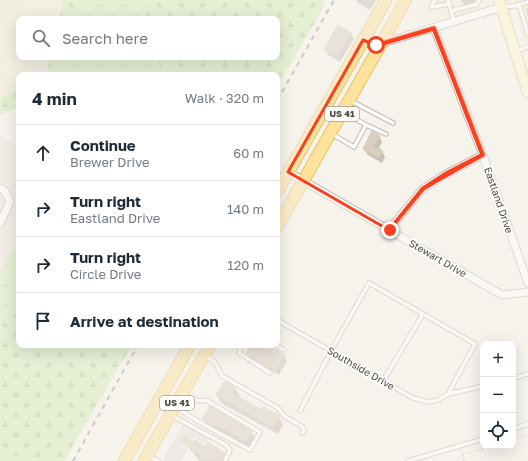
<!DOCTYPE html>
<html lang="en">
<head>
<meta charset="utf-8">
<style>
  :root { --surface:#fff; --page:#f6f6f7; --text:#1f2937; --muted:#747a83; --line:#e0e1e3 }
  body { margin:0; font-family:"Golos Text",sans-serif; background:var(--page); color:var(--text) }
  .controls { position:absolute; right:12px; bottom:12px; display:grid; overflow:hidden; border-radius:8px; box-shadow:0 4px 16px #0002 }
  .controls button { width:36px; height:36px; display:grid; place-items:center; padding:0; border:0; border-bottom:1px solid var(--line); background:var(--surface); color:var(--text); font:20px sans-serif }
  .stop { position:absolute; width:12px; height:12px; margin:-9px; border:3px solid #fc3f1d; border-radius:50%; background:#fff }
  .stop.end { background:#fc3f1d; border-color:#fff; box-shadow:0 1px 4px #0008 }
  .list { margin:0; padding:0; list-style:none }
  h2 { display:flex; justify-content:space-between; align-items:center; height:52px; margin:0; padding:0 16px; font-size:17px }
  h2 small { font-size:13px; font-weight:400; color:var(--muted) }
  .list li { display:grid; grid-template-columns:26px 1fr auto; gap:12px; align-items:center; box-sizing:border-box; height:56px; padding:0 16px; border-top:1px solid var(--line) }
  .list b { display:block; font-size:15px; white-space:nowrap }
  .list p { margin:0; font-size:13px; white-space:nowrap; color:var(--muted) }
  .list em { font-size:13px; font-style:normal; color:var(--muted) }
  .icon { flex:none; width:22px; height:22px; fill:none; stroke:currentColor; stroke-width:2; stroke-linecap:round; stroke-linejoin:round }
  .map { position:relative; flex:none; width:528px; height:461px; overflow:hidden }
  .search { position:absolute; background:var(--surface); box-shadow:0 4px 16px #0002; left:16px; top:16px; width:264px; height:44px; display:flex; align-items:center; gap:10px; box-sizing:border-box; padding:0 14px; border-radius:8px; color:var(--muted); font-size:15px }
  .panel { position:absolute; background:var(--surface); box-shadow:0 4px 16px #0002; left:16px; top:72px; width:264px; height:276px; border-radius:8px }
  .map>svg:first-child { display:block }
</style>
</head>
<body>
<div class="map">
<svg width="528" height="461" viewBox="0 0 528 461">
  <defs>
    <pattern id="grass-tufts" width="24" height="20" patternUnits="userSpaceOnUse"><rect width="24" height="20" fill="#d2eab5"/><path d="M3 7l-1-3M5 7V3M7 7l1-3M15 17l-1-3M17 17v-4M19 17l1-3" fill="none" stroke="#b6ca9c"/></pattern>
    <pattern id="forest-firs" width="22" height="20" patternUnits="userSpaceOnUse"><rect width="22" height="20" fill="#d2eab5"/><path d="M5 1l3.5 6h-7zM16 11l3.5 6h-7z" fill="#b6ca9c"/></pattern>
  </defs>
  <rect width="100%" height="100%" fill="#f6f3ec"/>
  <!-- residential -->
  <path fill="#eae5da" d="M 0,134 L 19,146 L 19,240 L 0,272 Z"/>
  <!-- commercial -->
  <path fill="#f7ead8" d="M 424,0 L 528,0 L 528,56 L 527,56 L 513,1 L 433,22 L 419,10 Z"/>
  <!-- education -->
  <path fill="#efe8d6" d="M 0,0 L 63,0 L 59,19 L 19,19 L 19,57 L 50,57 L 46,75 L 19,75 L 19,89 L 0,97 Z"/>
  <!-- grass -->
  <path fill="url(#grass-tufts)" d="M 80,0 L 150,0 L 145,19 L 76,19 Z
    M 68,57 L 157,57 L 162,75 L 64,75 Z
    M 19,240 L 19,316 L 0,307 L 0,272 Z"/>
  <!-- forest -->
  <path fill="url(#forest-firs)" d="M 63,0 L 81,0 L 77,19 L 59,19 Z
    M 150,0 L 325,0 L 323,8 L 277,87 L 277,75 L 162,75 L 157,57 L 277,57 L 277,19 L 145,19 Z
    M 50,57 L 68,57 L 64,75 L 46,75 Z
    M 19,89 L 19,107 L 0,115 L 0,97 Z
    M 0,307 L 19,316 L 19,345 L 132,345 L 64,461 L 0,461 Z"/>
  <!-- parking -->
  <path fill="#e5e3e0" d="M 183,424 L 211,439 L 206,445 L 195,438 L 190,440 L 187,446 L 189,447 L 181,461 L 162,461 Z"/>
  <!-- shadow -->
  <path fill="#0003" d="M 356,0 L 376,0 L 370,10 L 358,3 Z
    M 461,0 L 474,0 L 475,3 L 465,6 Z
    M 528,8 L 528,18 L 526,9 Z
    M 351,33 L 354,39 L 340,62 L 328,55 L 325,50 Z
    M 379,136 L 382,142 L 378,150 L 382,151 L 385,157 L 382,163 L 368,155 L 364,149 Z
    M 252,345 L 265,345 L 284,356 L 287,361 L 279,375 L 251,358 L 248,353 Z
    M 235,389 L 240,396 L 238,399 L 262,412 L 279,417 L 283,425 L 278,434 L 221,403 L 217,395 Z
    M 203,419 L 251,432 L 255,439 L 250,449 L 221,432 L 220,434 L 207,427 Z
    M 189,445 L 224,454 L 228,461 L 201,461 L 195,456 Z"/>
  <!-- building -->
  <path fill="#d8cfc1" stroke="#d3c7b4" d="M 338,25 L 351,33 L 337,57 L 324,50 Z
    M 372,131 L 380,136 L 374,146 L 383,151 L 379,158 L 363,149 Z
    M 251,345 L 267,345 L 285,355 L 276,370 L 246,353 Z
    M 224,382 L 236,388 L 233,394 L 262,410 L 263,407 L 280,416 L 273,428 L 216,395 Z
    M 210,406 L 252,431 L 246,442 L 217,425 L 215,427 L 202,419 Z
    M 185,437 L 193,442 L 195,440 L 206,447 L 209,443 L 225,453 L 221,461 L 198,461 L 201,456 L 190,449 L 191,447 L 182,441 Z"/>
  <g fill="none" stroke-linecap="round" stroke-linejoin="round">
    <!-- lane casing -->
    <g stroke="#c2bbae" stroke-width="5.5">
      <path id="lane" d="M 435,0 L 432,5 L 432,7 L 449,4
        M 448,0 L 454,22
        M 519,5 L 528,34
        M 503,7 L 515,6 L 528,2
        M 451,11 L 474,5 L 477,4 L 479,0
        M 516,51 L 528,47
        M 351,101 L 393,123
        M 344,112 L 366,125 L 386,134
        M 332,134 L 354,147 L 366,125
        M 277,320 L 413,398 L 429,402 L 438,400 L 448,394 L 475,344 L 369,283 L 331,351 L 300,411
        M 242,345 L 239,353 L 270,373
        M 276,345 L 284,350
        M 205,356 L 215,362 L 222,376 L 278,408 L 284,416 L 303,427 L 304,430 L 302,433
        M 513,378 L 528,374
        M 383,381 L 423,314
        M 448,394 L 483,386
        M 175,407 L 208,427 L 250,450 L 260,432 L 206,400 L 200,401 L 183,396
        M 171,415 L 226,445 L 230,450 L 225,461
        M 513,429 L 528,424
        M 148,456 L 158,461
        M 408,461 L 483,439"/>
    </g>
    <!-- street casing -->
    <g stroke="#c2bbae" stroke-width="9">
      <path id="street" d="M 434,28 L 483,155 L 528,283
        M 363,40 L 371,45 L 376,45 L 502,7
        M 288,172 L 502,295 L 528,292
        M 0,188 L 5,191 L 10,202 L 0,223
        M 389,230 L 423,189 L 446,174 L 483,155"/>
    </g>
    <!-- secondary casing -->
    <g stroke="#d6c79b" stroke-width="12">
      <path id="secondary" d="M 499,0 L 528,93"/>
    </g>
    <!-- primary casing -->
    <g stroke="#e6c16a" stroke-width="13">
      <path id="primary" d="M 277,192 L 386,0
        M 277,227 L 406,0
        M 124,461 L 190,345
        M 144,461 L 210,345"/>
    </g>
    <!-- path -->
    <path stroke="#c4b79f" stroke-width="1" stroke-dasharray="2 2" stroke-linecap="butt" d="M 513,439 L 528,435
      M 462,451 L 462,455 L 491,446
      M 463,455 L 464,461"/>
    <!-- lane -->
    <use href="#lane" stroke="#fff" stroke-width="3.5"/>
    <!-- street -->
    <use href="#street" stroke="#fff" stroke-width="7"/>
    <!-- secondary -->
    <use href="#secondary" stroke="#fff3cd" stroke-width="10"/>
    <!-- primary -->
    <use href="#primary" stroke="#ffe39c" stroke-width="11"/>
    <!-- rail -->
    <path stroke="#9a9a9a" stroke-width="2" stroke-dasharray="5 5" stroke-linecap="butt" d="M 277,101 L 334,0
      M 73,461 L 138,345"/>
  </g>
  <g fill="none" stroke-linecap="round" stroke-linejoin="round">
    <!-- route -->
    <path stroke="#fc3f1d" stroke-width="5" d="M 376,45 L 434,28 L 483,155 L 446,174 L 423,189 L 390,230"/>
  </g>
  <!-- marked area -->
  <path d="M0 0H528V461H0ZM 434,28 L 483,155 L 423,189 L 389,230 L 288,172 L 363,40 L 376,45 Z" fill="#f6f3ec" fill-opacity=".55" fill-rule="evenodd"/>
  <path fill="none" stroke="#fc3f1d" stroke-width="3" stroke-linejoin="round" d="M 434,28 L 483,155 L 423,189 L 389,230 L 288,172 L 363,40 L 376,45 Z"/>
  <g text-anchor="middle" stroke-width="3.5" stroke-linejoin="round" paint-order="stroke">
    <!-- shield labels -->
    <g fill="#fff" stroke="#817c74" stroke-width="1">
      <rect x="325" y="107" width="34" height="14" rx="3"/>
      <rect x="160" y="396" width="34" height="14" rx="3"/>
    </g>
    <g font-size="9" font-weight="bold" fill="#4b4439">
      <text x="342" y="117">US 41</text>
      <text x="177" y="406">US 41</text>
    </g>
    <!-- street labels -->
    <g font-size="10" fill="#4b4439" stroke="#fff">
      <text transform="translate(499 200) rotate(71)" y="4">Eastland Drive</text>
      <text transform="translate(438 258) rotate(30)" y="4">Stewart Drive</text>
      <text transform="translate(361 368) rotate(30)" y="4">Southside Drive</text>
    </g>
  </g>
</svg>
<div class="controls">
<button>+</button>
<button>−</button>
<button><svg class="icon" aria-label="locate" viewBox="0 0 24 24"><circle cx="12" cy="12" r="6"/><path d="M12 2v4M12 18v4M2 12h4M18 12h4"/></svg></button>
</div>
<div class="stop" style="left:376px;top:45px"></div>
<div class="stop end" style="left:390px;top:230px"></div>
<div class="search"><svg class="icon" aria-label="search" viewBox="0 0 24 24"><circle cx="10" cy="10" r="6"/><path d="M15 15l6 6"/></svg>Search here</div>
<section class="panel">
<h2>4 min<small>Walk · 320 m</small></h2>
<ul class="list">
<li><svg class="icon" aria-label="ahead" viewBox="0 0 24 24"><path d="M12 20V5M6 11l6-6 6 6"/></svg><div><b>Continue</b><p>Brewer Drive</p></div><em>60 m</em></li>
<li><svg class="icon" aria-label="right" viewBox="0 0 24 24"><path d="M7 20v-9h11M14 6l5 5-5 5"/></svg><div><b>Turn right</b><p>Eastland Drive</p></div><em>140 m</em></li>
<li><svg class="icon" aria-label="right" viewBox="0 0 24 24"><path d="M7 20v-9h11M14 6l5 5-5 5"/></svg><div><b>Turn right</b><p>Circle Drive</p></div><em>120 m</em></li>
<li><svg class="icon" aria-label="arrive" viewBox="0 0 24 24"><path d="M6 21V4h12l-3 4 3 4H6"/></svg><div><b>Arrive at destination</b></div></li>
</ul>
</section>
</div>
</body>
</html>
